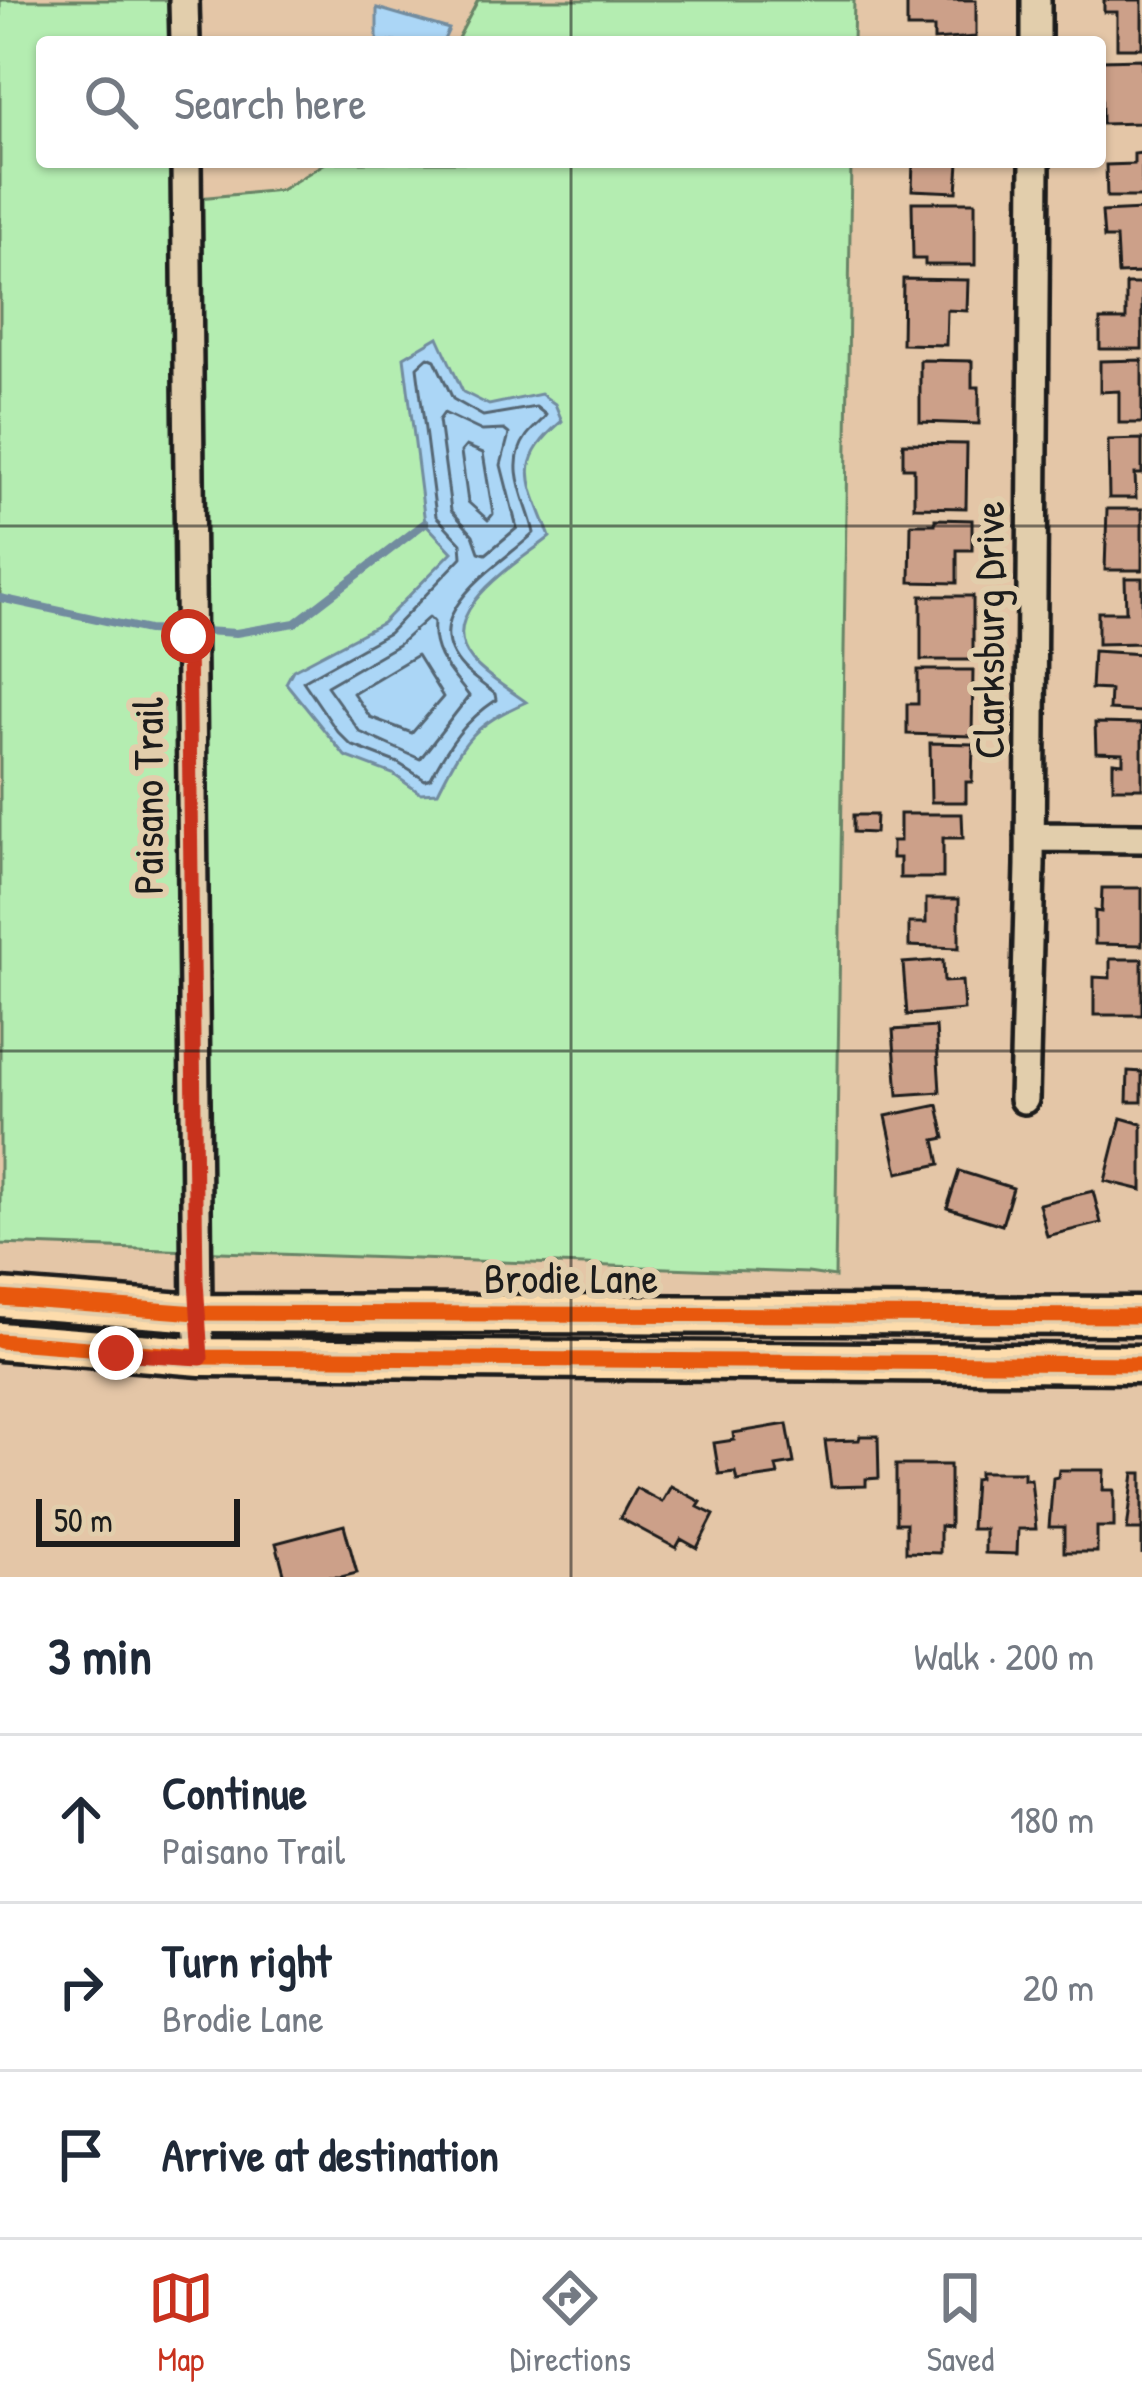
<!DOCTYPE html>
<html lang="en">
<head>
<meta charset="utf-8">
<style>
  :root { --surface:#fff; --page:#f6f6f7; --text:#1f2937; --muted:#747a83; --line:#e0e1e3; --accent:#c8321e }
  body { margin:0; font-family:"Patrick Hand",sans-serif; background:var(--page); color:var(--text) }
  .scale { position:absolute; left:36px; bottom:30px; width:204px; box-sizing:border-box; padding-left:12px; border:6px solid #1c1c1c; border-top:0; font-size:33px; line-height:42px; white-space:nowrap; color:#1c1c1c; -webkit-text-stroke:9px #e2ceac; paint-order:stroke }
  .stop { position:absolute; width:36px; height:36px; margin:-27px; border:9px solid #c8321e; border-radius:50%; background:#fff }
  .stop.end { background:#c8321e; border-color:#fff; box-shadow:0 3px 12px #0008 }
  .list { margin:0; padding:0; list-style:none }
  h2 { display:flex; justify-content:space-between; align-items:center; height:156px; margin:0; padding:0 48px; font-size:51px }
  h2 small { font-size:39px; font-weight:400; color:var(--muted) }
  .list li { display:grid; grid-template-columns:78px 1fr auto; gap:36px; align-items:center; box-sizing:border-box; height:168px; padding:0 48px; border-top:3px solid var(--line) }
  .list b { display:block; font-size:45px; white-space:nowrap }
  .list p { margin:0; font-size:39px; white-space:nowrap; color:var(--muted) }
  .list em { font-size:39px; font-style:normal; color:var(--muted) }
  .icon { flex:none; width:66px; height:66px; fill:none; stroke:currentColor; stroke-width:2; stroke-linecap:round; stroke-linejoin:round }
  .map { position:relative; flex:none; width:1142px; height:1577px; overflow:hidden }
  .search { position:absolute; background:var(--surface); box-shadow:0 3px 9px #0004; left:36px; right:36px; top:36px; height:132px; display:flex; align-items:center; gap:30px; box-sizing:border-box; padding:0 42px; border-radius:12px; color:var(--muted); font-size:45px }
  .sheet { height:660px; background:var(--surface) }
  nav { display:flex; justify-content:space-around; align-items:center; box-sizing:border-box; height:168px; border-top:3px solid var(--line); background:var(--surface); font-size:33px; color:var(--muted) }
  nav a { display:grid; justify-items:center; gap:6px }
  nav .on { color:var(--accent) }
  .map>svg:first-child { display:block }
</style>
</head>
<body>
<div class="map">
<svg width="1142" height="1577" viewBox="0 0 1142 1577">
  <rect width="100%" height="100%" fill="#e4c6a7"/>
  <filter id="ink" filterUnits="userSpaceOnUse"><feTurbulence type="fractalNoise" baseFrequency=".00833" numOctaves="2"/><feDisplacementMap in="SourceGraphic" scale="24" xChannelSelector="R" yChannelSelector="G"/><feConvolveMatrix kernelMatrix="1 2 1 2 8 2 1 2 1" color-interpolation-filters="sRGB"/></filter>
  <g filter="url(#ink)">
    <!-- green -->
    <path fill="#b4edb1" stroke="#688466" stroke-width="3" d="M 0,0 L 184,0 L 185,42 L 42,42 L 42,162 L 186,162 L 187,199 L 281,190 L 327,162 L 851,162 L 835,1277 L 808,1273 L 0,1244 Z
      M 478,0 L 854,0 L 853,42 L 456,42 Z"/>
    <!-- water -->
    <path fill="#abd6f6" stroke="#728c9f" stroke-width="3" d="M 377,8 L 449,29 L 443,42 L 377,42 Z
      M 438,337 L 463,392 L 489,405 L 541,394 L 555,404 L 562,421 C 512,464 529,481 550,537 C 518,563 432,612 472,660 C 485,676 509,689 526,702 C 472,726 464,740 438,792 L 420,793 L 393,774 L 345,756 L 286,683 L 293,670 L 382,623 L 452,552 L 425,523 L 404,357 Z"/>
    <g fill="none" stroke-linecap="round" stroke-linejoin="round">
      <!-- shore -->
      <path stroke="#556673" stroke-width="3" d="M 428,357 L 435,360 L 453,399 L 483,416 L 536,407 L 546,415 C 541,423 531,429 526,437 C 504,468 528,503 534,533 C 501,565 411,614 464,669 C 473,678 485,686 495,694 L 496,700 C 465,721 449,744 431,778 L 425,780 L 398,763 L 351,745 L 337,731 L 303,681 L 389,633 L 462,557 L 461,543 L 436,516 L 417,367 Z
        M 444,413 L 482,431 L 504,430 L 509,434 L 501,465 L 517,528 L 486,554 L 479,552 L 473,535 L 451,510 L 439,420 Z
        M 466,446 L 483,453 L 493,514 L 488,520 L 468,502 L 461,452 Z
        M 429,617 L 434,622 C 431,655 451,672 469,696 L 420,759 L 360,732 L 327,686 L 398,645 Z
        M 417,655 L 443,697 L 412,733 L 370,717 L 353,693 Z"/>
      <!-- stream -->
      <path stroke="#728c9f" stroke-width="8" d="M 0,598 L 148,630 L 169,631
        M 204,631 L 236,633 L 295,623 L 425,523"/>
    </g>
    <!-- building -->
    <path fill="#cca089" stroke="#1c1c1c" stroke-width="3" d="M 907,0 L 976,0 L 976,37 L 934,40 L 934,28 L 907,28 Z
      M 1104,0 L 1142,0 L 1142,48 L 1117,48 L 1117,12 L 1104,12 Z
      M 1142,59 L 1142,123 L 1102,124 L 1101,60 Z
      M 1142,153 L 1142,197 L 1107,197 L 1106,165 L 1134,164 L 1134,154 Z
      M 913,162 L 959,162 L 957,192 L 912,190 Z
      M 912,202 L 975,202 L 975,265 L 925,265 L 925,259 L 913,259 Z
      M 1142,210 L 1142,273 L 1118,274 L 1116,238 L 1104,238 L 1102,212 Z
      M 903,279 L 968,280 L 967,311 L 947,310 L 946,345 L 902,344 Z
      M 1126,284 L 1142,284 L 1142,349 L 1100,349 L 1100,320 L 1126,320 Z
      M 920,360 L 972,361 L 972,387 L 979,387 L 979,424 L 920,422 Z
      M 1142,360 L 1142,423 L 1119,423 L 1119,391 L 1100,392 L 1100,361 Z
      M 1142,439 L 1142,474 L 1135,474 L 1136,498 L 1109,498 L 1108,440 Z
      M 903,443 L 967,444 L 966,508 L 914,507 L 914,468 L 903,468 Z
      M 1107,509 L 1142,509 L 1142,570 L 1105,570 Z
      M 935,519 L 972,520 L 972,550 L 957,550 L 957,583 L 910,582 L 911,524 L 935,524 Z
      M 1125,578 L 1142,578 L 1142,643 L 1098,644 L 1098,612 L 1126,612 Z
      M 921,596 L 973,596 L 973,660 L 921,660 Z
      M 1093,651 L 1142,654 L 1141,712 L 1109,710 L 1110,690 L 1091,689 Z
      M 918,670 L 973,670 L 972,736 L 907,734 L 907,704 L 918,704 Z
      M 1095,723 L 1142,724 L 1142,788 L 1113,788 L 1113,762 L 1123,763 L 1123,753 L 1096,752 Z
      M 930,743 L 973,744 L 972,782 L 966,782 L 966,802 L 931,802 Z
      M 900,814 L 962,814 L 963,838 L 943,838 L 943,878 L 900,878 L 900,858 L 892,858 L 892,841 L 900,841 Z
      M 853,815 L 876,815 L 875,833 L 853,832 Z
      M 1102,888 L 1142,888 L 1142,945 L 1095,944 L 1095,911 L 1101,912 Z
      M 926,899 L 959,899 L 959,948 L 909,946 L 909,923 L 926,923 Z
      M 1110,959 L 1142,959 L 1142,1015 L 1094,1015 L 1094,977 L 1110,978 Z
      M 943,960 L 944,982 L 962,981 L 964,1010 L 907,1015 L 903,963 Z
      M 936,1027 L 940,1092 L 898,1095 L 893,1030 Z
      M 1128,1071 L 1142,1072 L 1142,1102 L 1127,1102 Z
      M 938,1105 L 945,1138 L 935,1140 L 940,1164 L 898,1173 L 886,1116 Z
      M 1121,1118 L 1142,1124 L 1142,1190 L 1105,1181 Z
      M 959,1171 L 1013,1188 L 1002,1225 L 947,1208 Z
      M 1093,1191 L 1101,1223 L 1047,1236 L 1039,1204 Z
      M 787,1424 L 794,1463 L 776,1466 L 778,1475 L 737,1481 L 735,1472 L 719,1474 L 714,1443 L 734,1440 L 733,1433 Z
      M 860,1436 L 878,1436 L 879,1478 L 866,1479 L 866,1486 L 831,1487 L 825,1441 L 859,1440 Z
      M 896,1465 L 950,1465 L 950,1527 L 940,1526 L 940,1553 L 906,1552 L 906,1523 L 896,1523 Z
      M 1059,1470 L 1104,1470 L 1103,1490 L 1114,1490 L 1114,1527 L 1097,1527 L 1097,1552 L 1064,1552 L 1064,1527 L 1049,1527 L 1053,1478 L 1058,1477 Z
      M 979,1472 L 1024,1472 L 1024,1479 L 1031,1479 L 1036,1529 L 1018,1529 L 1017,1554 L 985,1553 L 985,1529 L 971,1529 L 974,1479 L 979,1478 Z
      M 1134,1473 L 1142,1473 L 1142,1555 L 1142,1530 L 1127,1530 Z
      M 671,1486 L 701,1502 L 698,1507 L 714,1515 L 697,1548 L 681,1539 L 676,1548 L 620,1518 L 636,1488 L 662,1502 Z
      M 344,1525 L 357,1573 L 341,1577 L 285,1577 L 276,1543 Z"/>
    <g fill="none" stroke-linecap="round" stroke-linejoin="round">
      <!-- minor casing -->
      <g stroke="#1c1c1c" stroke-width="36">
        <path id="minor" d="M 184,0 L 185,42
          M 1036,42 L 1036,0
          M 186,162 L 197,1313 L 201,1357
          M 1030,837 L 1142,838
          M 1024,1099 L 1030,865 L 1035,162"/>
      </g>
      <!-- major casing -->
      <g stroke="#1c1c1c" stroke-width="45">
        <path id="major" d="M 0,1298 L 197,1313 L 1142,1316
          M 0,1341 L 201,1357 L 1142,1364"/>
      </g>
      <!-- minor -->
      <use href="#minor" stroke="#e2ceac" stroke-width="27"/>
      <!-- major -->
      <use href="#major" stroke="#fddcac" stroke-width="36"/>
      <!-- cycleway casing -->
      <g stroke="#e2ceac" stroke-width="22">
        <path id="cycleway" d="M 0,1298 L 197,1313 L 1142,1316
          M 0,1341 L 201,1357 L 1142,1364"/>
      </g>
      <!-- cycleway -->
      <use href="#cycleway" stroke="#e8590c" stroke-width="15"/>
    </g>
  </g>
  <g fill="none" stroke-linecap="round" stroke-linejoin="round" filter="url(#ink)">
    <!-- route -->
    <path stroke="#c8321e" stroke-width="15" d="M 116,1353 L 201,1358 L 196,1281 L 188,636"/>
  </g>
  <!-- grid -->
  <path fill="none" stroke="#1c1c1c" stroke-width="3" stroke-opacity="0.55" d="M 571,0 L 571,42M 571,162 L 571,1577M 0,526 L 1142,526M 0,1051 L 1142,1051"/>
  <g text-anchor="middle" stroke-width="12" stroke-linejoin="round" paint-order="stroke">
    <!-- street labels -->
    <g font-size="42" fill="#1c1c1c" stroke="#e2ceac">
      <text transform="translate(989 630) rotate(-90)" y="15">Clarksburg Drive</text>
      <text transform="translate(148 796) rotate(-90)" y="15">Paisano Trail</text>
      <text x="571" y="1293">Brodie Lane</text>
    </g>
  </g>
</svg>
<div class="scale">50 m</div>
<div class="stop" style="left:188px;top:636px"></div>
<div class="stop end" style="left:116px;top:1353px"></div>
<div class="search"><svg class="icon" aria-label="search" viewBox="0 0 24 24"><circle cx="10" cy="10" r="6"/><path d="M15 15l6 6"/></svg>Search here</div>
</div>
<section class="sheet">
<h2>3 min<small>Walk · 200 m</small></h2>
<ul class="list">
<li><svg class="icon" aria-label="ahead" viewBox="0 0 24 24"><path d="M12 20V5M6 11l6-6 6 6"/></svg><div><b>Continue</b><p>Paisano Trail</p></div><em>180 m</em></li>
<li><svg class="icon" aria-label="right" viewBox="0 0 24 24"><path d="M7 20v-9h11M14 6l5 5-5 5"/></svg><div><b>Turn right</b><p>Brodie Lane</p></div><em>20 m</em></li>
<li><svg class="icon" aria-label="arrive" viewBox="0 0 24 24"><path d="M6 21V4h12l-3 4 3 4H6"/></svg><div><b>Arrive at destination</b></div></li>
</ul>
</section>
<nav>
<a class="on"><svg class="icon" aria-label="map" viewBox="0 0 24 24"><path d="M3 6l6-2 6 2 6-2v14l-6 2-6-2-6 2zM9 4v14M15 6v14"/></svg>Map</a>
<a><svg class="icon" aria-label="directions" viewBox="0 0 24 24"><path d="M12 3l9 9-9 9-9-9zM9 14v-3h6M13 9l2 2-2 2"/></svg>Directions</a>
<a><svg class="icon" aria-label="saved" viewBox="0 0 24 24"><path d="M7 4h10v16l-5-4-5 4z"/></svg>Saved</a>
</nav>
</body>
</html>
